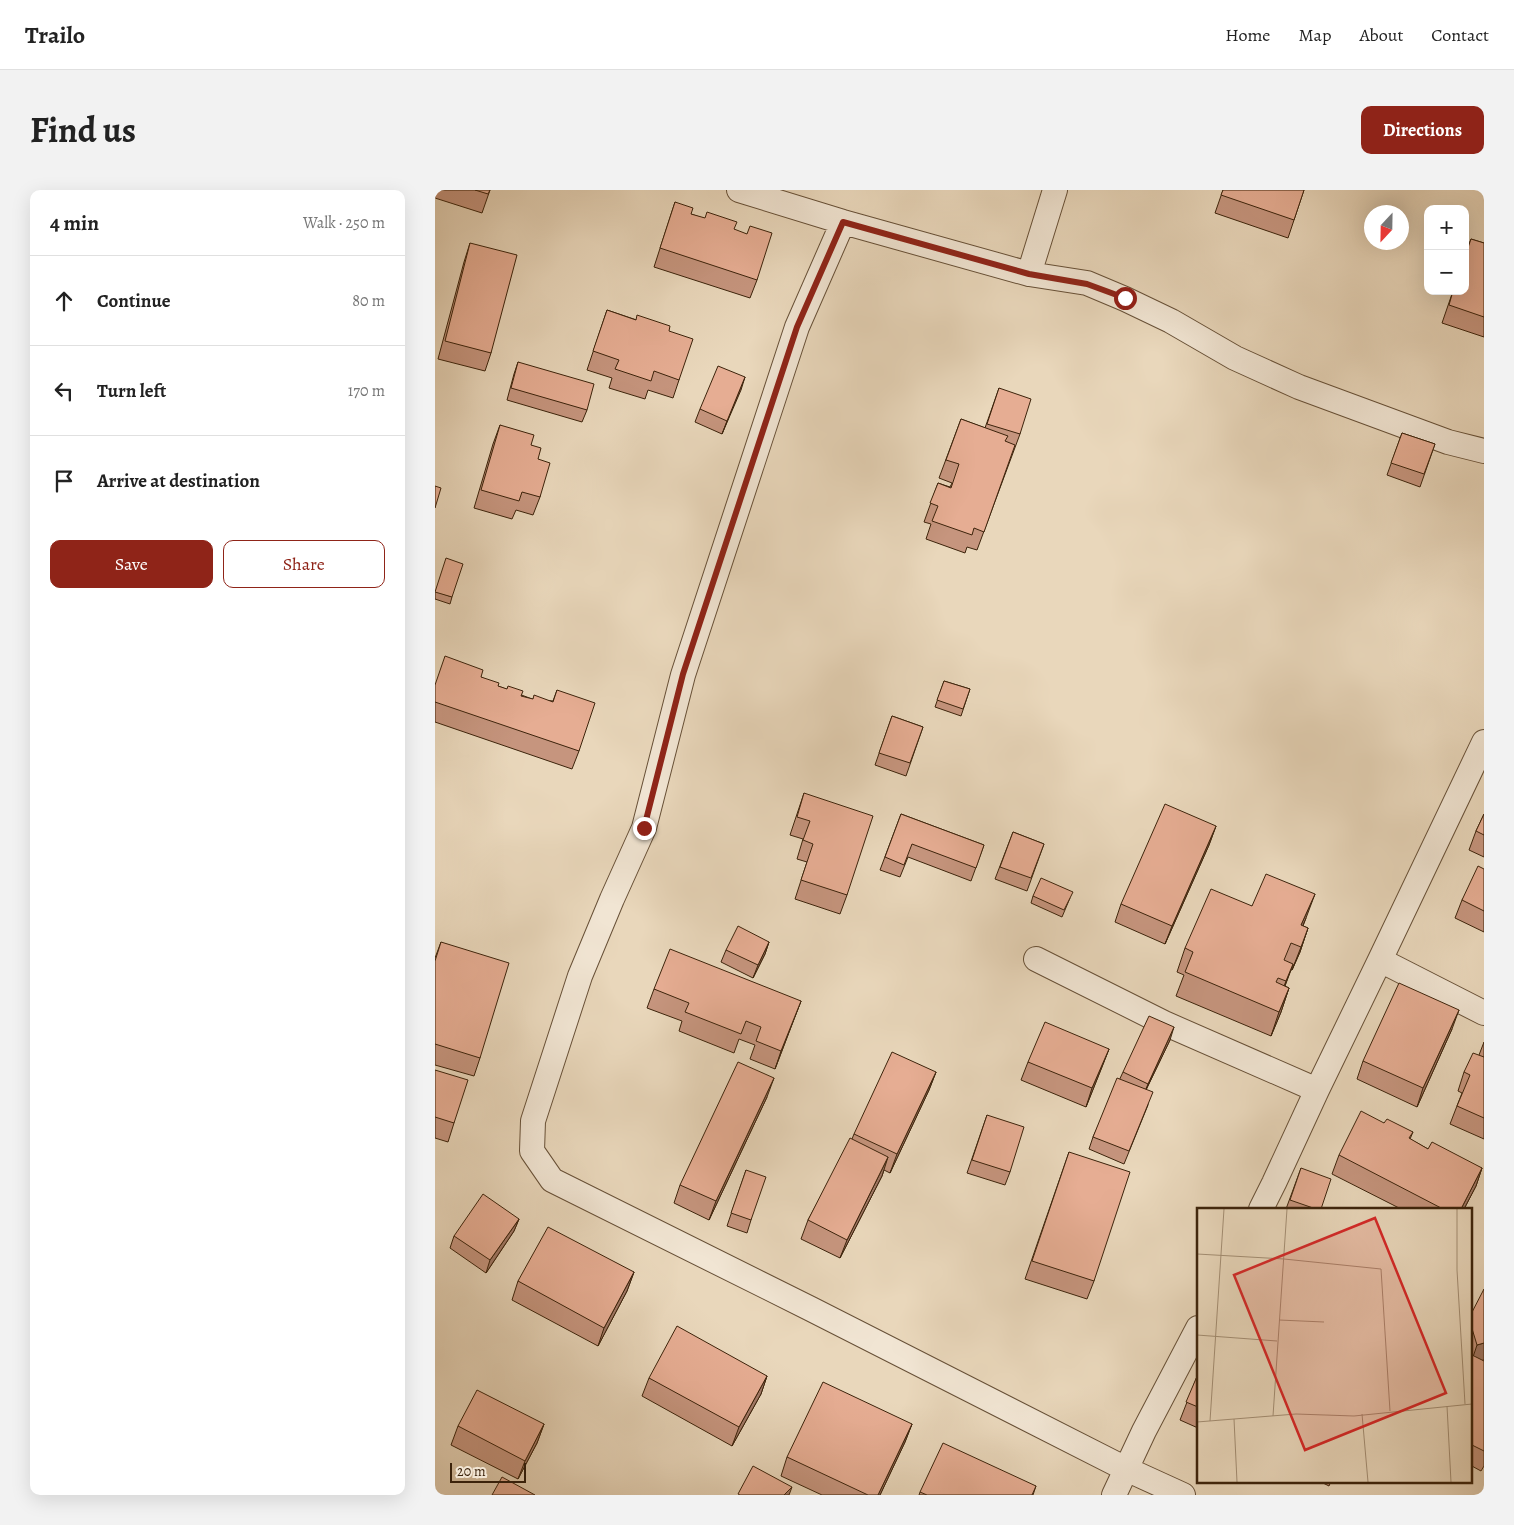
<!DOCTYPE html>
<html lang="en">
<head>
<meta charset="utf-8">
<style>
  :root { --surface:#fff; --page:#f2f2f2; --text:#222; --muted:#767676; --line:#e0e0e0; --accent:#8f2418 }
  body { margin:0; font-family:Alegreya,serif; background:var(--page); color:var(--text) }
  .controls { position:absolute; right:15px; top:15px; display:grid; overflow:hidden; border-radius:10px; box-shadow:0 5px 20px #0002 }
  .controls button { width:45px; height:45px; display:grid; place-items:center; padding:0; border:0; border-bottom:1px solid var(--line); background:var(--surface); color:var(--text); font:25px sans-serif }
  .compass { position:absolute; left:929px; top:15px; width:45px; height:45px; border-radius:50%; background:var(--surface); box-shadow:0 5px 20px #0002; rotate:202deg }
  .scale { position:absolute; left:15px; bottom:12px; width:76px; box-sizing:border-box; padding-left:5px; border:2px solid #3c230b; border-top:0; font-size:14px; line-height:18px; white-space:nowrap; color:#3c230b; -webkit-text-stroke:4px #f1e5d3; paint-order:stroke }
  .stop { position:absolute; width:15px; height:15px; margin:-11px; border:4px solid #8f2418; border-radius:50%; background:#fff }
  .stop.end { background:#8f2418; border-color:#fff; box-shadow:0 1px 5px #0008 }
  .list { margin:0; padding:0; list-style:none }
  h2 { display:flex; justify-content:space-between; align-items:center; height:65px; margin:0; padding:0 20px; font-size:21px }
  h2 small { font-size:16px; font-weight:400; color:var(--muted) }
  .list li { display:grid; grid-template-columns:32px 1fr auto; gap:15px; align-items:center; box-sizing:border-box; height:90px; padding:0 20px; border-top:1px solid var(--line) }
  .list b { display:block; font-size:19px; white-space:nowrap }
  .list em { font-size:16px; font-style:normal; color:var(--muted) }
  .actions { display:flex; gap:10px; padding:15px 20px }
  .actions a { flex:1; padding:11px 0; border:1px solid var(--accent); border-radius:10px; text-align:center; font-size:18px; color:var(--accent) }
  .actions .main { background:var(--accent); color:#fff }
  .icon { flex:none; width:28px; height:28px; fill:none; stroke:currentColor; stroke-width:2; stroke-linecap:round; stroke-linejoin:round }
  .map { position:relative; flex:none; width:1049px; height:1305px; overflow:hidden; border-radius:10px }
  header { display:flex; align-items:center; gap:30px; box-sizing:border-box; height:70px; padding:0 25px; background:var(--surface); border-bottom:1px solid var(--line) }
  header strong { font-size:24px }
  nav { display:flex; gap:28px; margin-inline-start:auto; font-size:18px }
  .intro { display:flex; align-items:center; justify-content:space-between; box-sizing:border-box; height:120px; padding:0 30px }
  h1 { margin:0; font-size:35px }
  .button { padding:12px 22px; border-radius:10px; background:var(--accent); color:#fff; font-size:18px; font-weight:700 }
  main { display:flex; gap:30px; padding:0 30px }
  aside { flex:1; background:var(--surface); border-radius:10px; box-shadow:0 5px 20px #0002 }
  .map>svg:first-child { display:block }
</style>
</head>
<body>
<header>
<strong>Trailo</strong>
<nav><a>Home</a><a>Map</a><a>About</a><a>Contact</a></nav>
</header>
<div class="intro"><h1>Find us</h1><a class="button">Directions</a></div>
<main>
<aside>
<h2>4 min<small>Walk · 250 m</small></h2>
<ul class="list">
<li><svg class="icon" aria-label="ahead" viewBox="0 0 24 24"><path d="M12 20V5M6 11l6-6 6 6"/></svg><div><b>Continue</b></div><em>80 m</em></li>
<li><svg class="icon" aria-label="left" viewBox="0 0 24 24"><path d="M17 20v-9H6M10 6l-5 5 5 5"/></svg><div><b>Turn left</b></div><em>170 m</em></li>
<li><svg class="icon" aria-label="arrive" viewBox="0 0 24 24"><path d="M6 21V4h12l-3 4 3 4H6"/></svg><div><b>Arrive at destination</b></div></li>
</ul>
<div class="actions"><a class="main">Save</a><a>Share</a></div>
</aside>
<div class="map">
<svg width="1049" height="1305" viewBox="0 0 1049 1305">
  <rect width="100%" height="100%" fill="#e9d7bb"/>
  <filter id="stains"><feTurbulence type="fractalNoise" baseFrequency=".004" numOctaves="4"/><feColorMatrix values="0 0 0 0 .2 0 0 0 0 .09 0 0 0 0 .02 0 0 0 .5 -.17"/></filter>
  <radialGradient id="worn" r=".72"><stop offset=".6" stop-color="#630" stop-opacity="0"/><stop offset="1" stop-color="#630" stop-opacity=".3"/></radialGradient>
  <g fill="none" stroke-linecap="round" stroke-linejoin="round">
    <!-- minor casing -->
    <g stroke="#675037" stroke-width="26">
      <path id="minor" d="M 304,0 L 408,32 L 594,84 L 652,93 L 690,109 L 736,131 L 800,168 L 864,197 L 1013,252 L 1049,261
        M 408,32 L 362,137 L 248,485 L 209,638 L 177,709 L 145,786 L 98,931 L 97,961 L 117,990 L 376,1119 L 691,1279 L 748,1305
        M 594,84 L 620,0
        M 601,769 L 729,833 L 882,900
        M 945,770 L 1049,823
        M 826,1019 L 839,993 L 882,900 L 945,770 L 1049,552
        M 679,1305 L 709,1241 L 763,1138"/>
    </g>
    <!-- minor -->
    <use href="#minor" stroke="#f1e5d3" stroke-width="24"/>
  </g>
  <!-- wall -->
  <path fill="#c6957e" stroke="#3c230b" d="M 0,0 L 55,0 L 47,23 L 0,8 Z
    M 788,0 L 869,0 L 853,48 L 780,23 Z
    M 240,12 L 256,24 L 299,39 L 322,90 L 315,108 L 219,77 Z
    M 1036,49 L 1049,53 L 1049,147 L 1007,133 L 1018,101 L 1030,101 L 1030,64 Z
    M 35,53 L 56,163 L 50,181 L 3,169 L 29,72 Z
    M 172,120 L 234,141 L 244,190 L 238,208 L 213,200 L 210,209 L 174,198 L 177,188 L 152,180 Z
    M 83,172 L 152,220 L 147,232 L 72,210 L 79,184 Z
    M 310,187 L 287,244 L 260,232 L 265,219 Z
    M 564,198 L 585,244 L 542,360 L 532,357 L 530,363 L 491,349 L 496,334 L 489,332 L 503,293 L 515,297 L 517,293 L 504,288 L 526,229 L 550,238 Z
    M 65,235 L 96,255 L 103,269 L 105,307 L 98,325 L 81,320 L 77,329 L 39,318 L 58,254 Z
    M 967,243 L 1000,254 L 985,297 L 952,285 Z
    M 0,401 L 17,407 L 15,414 L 0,409 Z
    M 46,487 L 63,496 L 97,509 L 118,511 L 122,500 L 144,561 L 137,579 L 0,532 L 0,494 Z
    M 509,491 L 535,499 L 526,526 L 500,517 Z
    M 457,526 L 488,537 L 471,586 L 440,575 Z
    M 369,603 L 412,705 L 405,724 L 360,709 L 372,672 L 362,669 L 368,649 L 355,645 Z
    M 466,624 L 549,655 L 536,691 L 473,667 L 465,687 L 445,680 Z
    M 1049,624 L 1049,667 L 1034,660 L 1041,641 Z
    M 781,636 L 774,655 L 730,754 L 680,732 L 686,714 Z
    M 578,642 L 609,654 L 592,701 L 560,689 Z
    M 1049,679 L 1049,742 L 1020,728 L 1027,710 Z
    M 598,706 L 635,708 L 627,727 L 596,713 Z
    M 817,716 L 871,728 L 868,736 L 873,738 L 865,762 L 857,780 L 856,780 L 850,796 L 854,798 L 846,822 L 836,846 L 741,806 L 749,785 L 742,782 L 750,758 Z
    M 6,752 L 45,868 L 39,886 L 0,875 L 0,768 Z
    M 334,752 L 330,764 L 318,788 L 286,772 L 291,760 Z
    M 219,799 L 366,811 L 340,879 L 315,869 L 320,855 L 304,849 L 299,863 L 244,841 L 247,831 L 212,818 Z
    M 1017,839 L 982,917 L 922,889 L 928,871 Z
    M 735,850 L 711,900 L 713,915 L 689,974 L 654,959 L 658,947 L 688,882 Z
    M 1049,852 L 1049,949 L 1015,934 L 1027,903 L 1023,901 L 1029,882 L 1044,865 Z
    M 674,859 L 651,917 L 586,890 L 593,872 Z
    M 0,880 L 19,933 L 13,952 L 0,948 Z
    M 501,882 L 494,900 L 455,983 L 449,980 L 447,986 L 405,1068 L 366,1049 L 373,1030 L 417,949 L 419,944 Z
    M 332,907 L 274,1030 L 239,1013 L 245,995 Z
    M 552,925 L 575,982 L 570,995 L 532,983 Z
    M 949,933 L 978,942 L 975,949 L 993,959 L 1047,978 L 1041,996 L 1029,1019 L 966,1019 L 897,984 L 904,965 Z
    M 634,962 L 659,1091 L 652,1109 L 590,1089 Z
    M 866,978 L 886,1019 L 851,1019 Z
    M 311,980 L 316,1030 L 312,1043 L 292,1036 Z
    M 84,1029 L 79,1041 L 51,1083 L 15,1058 L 19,1046 Z
    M 199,1082 L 192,1101 L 163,1156 L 77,1110 L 83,1091 Z
    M 1035,1126 L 1047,1170 L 1049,1171 L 1049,1276 L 1046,1281 L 1035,1275 Z
    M 763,1184 L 763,1238 L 745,1230 Z
    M 332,1186 L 326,1204 L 297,1256 L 207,1206 L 214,1188 Z
    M 109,1234 L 102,1253 L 83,1289 L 16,1255 L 23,1236 Z
    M 477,1234 L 470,1252 L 445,1305 L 387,1305 L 346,1286 L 352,1267 Z
    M 884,1291 L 896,1291 L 894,1296 Z
    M 601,1296 L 598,1305 L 484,1305 L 485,1302 Z"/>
  <!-- shaded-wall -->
  <path fill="#a17967" stroke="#3c230b" d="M 310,187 L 306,200 L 287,244 L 292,231 Z
    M 781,636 L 774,655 L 730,754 L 737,736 Z
    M 880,704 L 871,728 L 860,754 L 866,735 Z
    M 873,738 L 865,762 L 857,780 L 866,757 Z
    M 334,752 L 330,764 L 318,788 L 323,775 Z
    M 858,774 L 849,798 L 842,815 L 851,791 Z
    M 854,798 L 846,822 L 836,846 L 844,822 Z
    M 366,811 L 359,829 L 340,879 L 346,861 Z
    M 1024,820 L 1017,839 L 982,917 L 988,898 Z
    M 739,837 L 735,850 L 708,906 L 713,894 Z
    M 674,859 L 667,877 L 651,917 L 657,898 Z
    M 501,882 L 494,900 L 455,983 L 462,964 Z
    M 339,888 L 332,907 L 274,1030 L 281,1011 Z
    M 453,967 L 447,986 L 405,1068 L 412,1050 Z
    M 1047,978 L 1041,996 L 1029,1019 L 1026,1019 Z
    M 84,1029 L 79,1041 L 51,1083 L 55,1070 Z
    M 199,1082 L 192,1101 L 163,1156 L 169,1138 Z
    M 1049,1153 L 1049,1170 L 1036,1173 L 1042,1155 Z
    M 332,1186 L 326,1204 L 297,1256 L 304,1237 Z
    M 109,1234 L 102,1253 L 83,1289 L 90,1271 Z
    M 477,1234 L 470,1252 L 445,1305 L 443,1305 Z
    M 357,1297 L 354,1305 L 349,1305 Z"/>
  <!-- building -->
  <path fill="#e6ad93" stroke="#3c230b" d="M 40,0 L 55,0 L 53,4 Z
    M 788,0 L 869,0 L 859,30 L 786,5 Z
    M 240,12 L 258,18 L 256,24 L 270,28 L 272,22 L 302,32 L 299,39 L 312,44 L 315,36 L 337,43 L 322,90 L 225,58 Z
    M 1036,49 L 1049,53 L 1049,127 L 1014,115 L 1018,101 L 1030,101 L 1030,66 Z
    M 35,53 L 82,65 L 56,163 L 10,151 Z
    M 172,120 L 201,130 L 202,125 L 235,136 L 234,141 L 258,149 L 244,190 L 219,181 L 216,191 L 180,179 L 184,170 L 158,161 Z
    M 83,172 L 159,194 L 152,220 L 76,198 Z
    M 283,176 L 310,187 L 292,231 L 265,219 Z
    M 564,198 L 596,209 L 585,244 L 552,234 Z
    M 526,229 L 573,246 L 570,251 L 580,255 L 549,342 L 539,338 L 537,345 L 497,331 L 503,316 L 495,313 L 503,293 L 516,298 L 524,274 L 511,270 Z
    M 65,235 L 99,245 L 96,255 L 106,258 L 103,269 L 115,273 L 105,307 L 87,302 L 84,311 L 46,300 Z
    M 967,243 L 1000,254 L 989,284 L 956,273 Z
    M 0,296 L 6,298 L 0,318 Z
    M 11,368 L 28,374 L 17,407 L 0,402 Z
    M 10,466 L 48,480 L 46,487 L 64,493 L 63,496 L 72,499 L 73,496 L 88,501 L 86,506 L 98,509 L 99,505 L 118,512 L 122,500 L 160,513 L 144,561 L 0,512 L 0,495 Z
    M 509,491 L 535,499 L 528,519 L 502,510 Z
    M 457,526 L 488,537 L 475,573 L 444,563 Z
    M 369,603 L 438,626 L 412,705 L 366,690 L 378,654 L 368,650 L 375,631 L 362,627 Z
    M 730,614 L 781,636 L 737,736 L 686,714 Z
    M 466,624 L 549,655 L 541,678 L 477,654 L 469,675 L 450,667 Z
    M 1049,624 L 1049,645 L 1041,641 Z
    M 578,642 L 609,654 L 596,688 L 565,677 Z
    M 1043,676 L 1049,679 L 1049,721 L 1027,710 Z
    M 831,684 L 880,704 L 866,735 L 873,738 L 866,757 L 856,753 L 849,770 L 858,774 L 851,791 L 843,788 L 841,792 L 854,798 L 844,822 L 750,782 L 758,762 L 750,758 L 776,699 L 817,716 Z
    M 606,688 L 638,702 L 629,720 L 598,706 Z
    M 303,736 L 334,752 L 323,775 L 291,760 Z
    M 6,752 L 74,773 L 45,868 L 0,854 L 0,771 Z
    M 235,759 L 366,811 L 346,861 L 321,851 L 326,837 L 311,831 L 306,844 L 250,822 L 254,813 L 219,799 Z
    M 964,793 L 1024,820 L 988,898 L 928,871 Z
    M 714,826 L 739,837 L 713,894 L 688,882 Z
    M 610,832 L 674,859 L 657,898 L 593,872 Z
    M 457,862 L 501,882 L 462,964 L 419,944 Z
    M 1038,863 L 1049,867 L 1049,928 L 1022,916 L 1035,885 L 1029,882 Z
    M 303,872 L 339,888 L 281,1011 L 245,995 Z
    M 0,880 L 33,890 L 19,933 L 0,927 Z
    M 682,888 L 718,902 L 694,961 L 658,947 Z
    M 926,921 L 949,933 L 952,929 L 978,942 L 974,948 L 993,959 L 997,952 L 1047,978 L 1026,1019 L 1008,1019 L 904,965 Z
    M 552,925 L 589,937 L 575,982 L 537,970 Z
    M 415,948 L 453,967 L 412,1050 L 373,1030 Z
    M 634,962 L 695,982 L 659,1091 L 597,1071 Z
    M 866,978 L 896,989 L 886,1019 L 881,1019 L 855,1010 Z
    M 311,980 L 331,987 L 316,1030 L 296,1023 Z
    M 48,1004 L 84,1029 L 55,1070 L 19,1046 Z
    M 113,1037 L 199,1082 L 169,1138 L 83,1091 Z
    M 1049,1099 L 1049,1153 L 1042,1155 L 1035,1132 L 1035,1126 Z
    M 242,1136 L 332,1186 L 304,1237 L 214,1188 Z
    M 1035,1164 L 1049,1171 L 1049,1261 L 1035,1254 Z
    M 763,1184 L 763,1217 L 751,1212 Z
    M 388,1192 L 477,1234 L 443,1305 L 433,1305 L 352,1267 Z
    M 42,1200 L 109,1234 L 90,1271 L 23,1236 Z
    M 508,1253 L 601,1296 L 597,1305 L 492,1305 L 485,1302 Z
    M 318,1276 L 357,1297 L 349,1305 L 305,1305 L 303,1304 Z
    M 67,1287 L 100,1305 L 57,1305 Z"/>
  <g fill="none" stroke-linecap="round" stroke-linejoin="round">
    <!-- route -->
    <path stroke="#8f2418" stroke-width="6" d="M 209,638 L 248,484 L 362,137 L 408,32 L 594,84 L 652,94 L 690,108"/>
  </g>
  <!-- overview -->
  <g transform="translate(762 1018)">
    <rect width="275" height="275" fill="#e9d7bb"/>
    <path fill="none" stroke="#a48f75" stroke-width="1" d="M 260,1 L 260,62 L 268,196M 0,46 L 87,51 L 184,61 L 193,203M 82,112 L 127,114M 0,127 L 80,133M 250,198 L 254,274M 165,206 L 171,274M 76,208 L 90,1M 37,211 L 40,274M 13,213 L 27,1M 0,214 L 99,206 L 157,208 L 275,196"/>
    <path fill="#d62828" fill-opacity="0.15" stroke="#d62828" stroke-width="2.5" d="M 178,10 L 249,185 L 108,242 L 37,67 Z"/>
    <rect width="275" height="275" fill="none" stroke="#3c230b" stroke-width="2.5"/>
  </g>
  <rect width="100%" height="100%" filter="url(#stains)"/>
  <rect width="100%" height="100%" fill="url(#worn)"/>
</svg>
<div class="controls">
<button>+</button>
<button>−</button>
</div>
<svg class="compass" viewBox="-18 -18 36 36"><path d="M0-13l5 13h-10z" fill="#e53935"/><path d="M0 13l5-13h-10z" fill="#767676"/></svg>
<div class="scale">20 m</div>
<div class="stop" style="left:690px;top:108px"></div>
<div class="stop end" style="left:209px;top:638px"></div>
</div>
</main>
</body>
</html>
